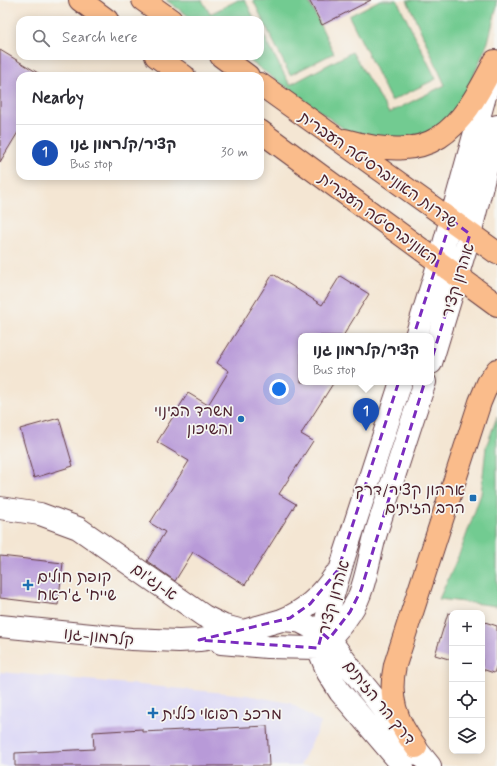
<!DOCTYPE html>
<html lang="en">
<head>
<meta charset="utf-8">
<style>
  :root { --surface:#fff; --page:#f7f7f7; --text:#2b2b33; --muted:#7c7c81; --line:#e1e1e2; --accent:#1f6fb2 }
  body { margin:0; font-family:Mynerve,"Playpen Sans Hebrew",sans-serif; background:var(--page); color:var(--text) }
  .controls { position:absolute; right:12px; bottom:12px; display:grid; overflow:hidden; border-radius:8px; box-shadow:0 2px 10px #0003 }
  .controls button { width:36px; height:36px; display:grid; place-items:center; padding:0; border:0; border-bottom:1px solid var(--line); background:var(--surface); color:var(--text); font:20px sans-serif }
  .you { position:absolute; left:279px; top:389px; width:14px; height:14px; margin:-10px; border:3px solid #fff; border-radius:50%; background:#1a73e8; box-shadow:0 0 0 6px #1a73e833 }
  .badge { display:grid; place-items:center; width:26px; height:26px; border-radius:50%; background:var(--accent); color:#fff; font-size:13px; font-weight:700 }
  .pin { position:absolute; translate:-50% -33px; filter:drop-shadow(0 1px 2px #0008) }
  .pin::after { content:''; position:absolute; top:21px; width:14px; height:12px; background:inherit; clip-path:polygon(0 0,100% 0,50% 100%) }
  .popup { position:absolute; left:298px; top:333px; width:136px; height:52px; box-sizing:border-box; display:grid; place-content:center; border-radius:8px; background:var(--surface); filter:drop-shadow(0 1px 3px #0005); font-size:13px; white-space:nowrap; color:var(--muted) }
  .popup b { font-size:15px; color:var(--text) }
  .popup::after { content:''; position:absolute; left:50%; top:100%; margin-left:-8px; border:8px solid transparent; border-top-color:var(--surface) }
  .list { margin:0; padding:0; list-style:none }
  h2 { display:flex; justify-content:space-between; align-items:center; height:52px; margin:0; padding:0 16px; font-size:17px }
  h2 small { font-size:13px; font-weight:400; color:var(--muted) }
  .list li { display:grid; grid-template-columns:26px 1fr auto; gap:12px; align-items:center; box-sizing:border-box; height:56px; padding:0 16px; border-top:1px solid var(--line) }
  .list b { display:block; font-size:15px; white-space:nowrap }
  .list p { margin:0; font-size:13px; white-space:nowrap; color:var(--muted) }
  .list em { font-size:13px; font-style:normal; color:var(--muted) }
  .icon { flex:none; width:22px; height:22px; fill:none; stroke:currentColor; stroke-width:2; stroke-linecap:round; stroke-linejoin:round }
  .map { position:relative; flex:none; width:497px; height:766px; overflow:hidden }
  .search { position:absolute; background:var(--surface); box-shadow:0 2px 10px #0003; left:16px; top:16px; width:248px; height:44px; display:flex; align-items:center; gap:10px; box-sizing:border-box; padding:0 14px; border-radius:12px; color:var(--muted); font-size:15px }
  .panel { position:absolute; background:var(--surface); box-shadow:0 2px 10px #0003; left:16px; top:72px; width:248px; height:108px; border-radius:12px }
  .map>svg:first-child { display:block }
</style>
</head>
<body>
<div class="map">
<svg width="497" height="766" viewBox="0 0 497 766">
  <rect width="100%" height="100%" fill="#f6f6f2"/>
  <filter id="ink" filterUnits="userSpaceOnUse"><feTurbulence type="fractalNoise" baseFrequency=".025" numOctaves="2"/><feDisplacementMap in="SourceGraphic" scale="8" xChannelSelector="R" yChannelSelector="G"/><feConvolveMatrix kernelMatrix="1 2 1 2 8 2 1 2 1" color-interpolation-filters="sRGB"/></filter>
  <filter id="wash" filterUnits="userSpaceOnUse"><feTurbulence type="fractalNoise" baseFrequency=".012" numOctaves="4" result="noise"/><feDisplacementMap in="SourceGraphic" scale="16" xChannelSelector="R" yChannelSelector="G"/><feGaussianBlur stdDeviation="0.9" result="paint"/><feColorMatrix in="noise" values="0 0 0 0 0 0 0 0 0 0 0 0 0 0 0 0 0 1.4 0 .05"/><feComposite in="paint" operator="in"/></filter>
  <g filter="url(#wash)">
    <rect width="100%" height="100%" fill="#f4e6d3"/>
    <!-- built -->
    <path fill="#dad6f7" d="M 0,672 L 247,695 L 290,703 L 321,723 L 300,766 L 0,766 Z"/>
    <!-- green -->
    <path fill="#72cb91" stroke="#5e755e" d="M 166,0 L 202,0 L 210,14 L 238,0 L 245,0 L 255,20 L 194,20 Z
      M 253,0 L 308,0 L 334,53 L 290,75 Z
      M 380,0 L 397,0 L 436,79 L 391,101 L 349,16 Z
      M 407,0 L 497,0 L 497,6 L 488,42 L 467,91 L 449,118 L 431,132 L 406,140 L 351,134 L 243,56 L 260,56 L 260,29 L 290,85 L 352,52 L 389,113 L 445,85 Z
      M 497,417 L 497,606 L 439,599 L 461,550 L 481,494 L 486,447 Z"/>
    <g id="blocks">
      <!-- building -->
      <path fill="#b89ad8" d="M 309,0 L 371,0 L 322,25 Z
        M 0,50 L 43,76 L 20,76 L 20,129 L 0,162 Z
        M 273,274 L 322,305 L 340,276 L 369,294 L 343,336 L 301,336 L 301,382 L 334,382 L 301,434 L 313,441 L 279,494 L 296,504 L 245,585 L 193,552 L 175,581 L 147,561 L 165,532 L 150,523 L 189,461 L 157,442 L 188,393 L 208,405 L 229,371 L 217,363 Z
        M 59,418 L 73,466 L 34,478 L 20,429 Z
        M 0,556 L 63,563 L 58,605 L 0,598 Z
        M 448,613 L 452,614 L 452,660 L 435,655 Z
        M 482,621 L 497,626 L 497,664 L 494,673 L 482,669 Z
        M 267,726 L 269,766 L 15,766 L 15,753 L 94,749 L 93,732 L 142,729 L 142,732 Z"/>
    </g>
  </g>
  <g filter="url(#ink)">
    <use href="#blocks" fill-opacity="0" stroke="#643d44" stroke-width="1"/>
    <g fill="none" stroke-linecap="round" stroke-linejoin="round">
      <!-- minor casing -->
      <g stroke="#643d44" stroke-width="24">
        <path id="minor" d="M 416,336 L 439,262 L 490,78
          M 431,363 L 470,234 L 497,126
          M 0,508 L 40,514 L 78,528 L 204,616 L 224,626 L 243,631
          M 282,620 C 305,611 322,595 335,575
          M 0,626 L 132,639 L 179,641 L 199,640 L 222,637 L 282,620 L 295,621 L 301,622 L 322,633 L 333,644 L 355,674 L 430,766
          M 221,643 L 267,647 L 318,648
          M 318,647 L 345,554 L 401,382
          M 318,648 C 334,635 348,619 357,601 C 367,580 369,556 376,533 C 392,483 408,432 425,382
          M 318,648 L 328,673 L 340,692 L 403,766"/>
      </g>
      <!-- major casing -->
      <g stroke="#643d44" stroke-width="24">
        <path id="major" d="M 80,0 L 107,20
          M 143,0 L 171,20
          M 156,56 L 184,76
          M 221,56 L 248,76
          M 260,84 L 497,253
          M 260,131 L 497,305
          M 345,140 C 433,165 458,134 495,61
          M 416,747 C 396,721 388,698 395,665 L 480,402 L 488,383 L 497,370"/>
      </g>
      <!-- minor -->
      <use href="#minor" stroke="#fff" stroke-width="22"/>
      <!-- major -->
      <use href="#major" stroke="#fabc8b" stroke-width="22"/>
    </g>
  </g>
  <!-- marked area -->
  <path fill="none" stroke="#7b2cbf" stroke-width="3" stroke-dasharray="8 5" stroke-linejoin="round" d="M 451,220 L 470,234 L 361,590 L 350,612 L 329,639 L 322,633 L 318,648 L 199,640 L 290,618 L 310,604 L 338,570 Z"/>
  <!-- markers -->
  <g fill="#1f6fb2" stroke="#f6f6f2" stroke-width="1.5">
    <circle cx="241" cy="419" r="4"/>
    <rect x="469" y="494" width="8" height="8" rx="2"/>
    <path d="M26 579h4v4h4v4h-4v4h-4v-4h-4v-4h4z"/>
    <path d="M151 707h4v4h4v4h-4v4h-4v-4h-4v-4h4z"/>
  </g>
  <g text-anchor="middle" stroke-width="3.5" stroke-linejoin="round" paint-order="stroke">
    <!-- street labels -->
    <g font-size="16" fill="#4a1f2b" stroke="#f6f6f2">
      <text transform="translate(379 169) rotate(35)" y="6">שדרות האוניברסיטה העברית</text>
      <text transform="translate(379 218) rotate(36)" y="6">האוניברסיטה העברית</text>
      <text transform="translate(457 280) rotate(-73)" y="6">אהרון קציר</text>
      <text transform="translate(155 581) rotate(35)" y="6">א-נג'ום</text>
      <text transform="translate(333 597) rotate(-74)" y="6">אהרון קציר</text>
      <text transform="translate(99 636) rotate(6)" y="6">קלרמון-גנו</text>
      <text transform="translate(380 702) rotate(51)" y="6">דרך הר הזיתים</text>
    </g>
    <!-- poi labels -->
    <g font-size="16" fill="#4a1f2b" stroke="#f6f6f2" text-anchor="end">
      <text x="233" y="416">משרד הבינוי<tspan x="233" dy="18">והשיכון</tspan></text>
      <text x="465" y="495">ארהון קציר/דרך<tspan x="465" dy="18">הרב הזיתים</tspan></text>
      <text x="37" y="582" text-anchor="start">קופת חולים<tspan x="37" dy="18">שייח' ג'ראח</tspan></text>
      <text x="162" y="719" text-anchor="start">מרכז רפואי כללית</text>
    </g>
  </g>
</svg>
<div class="controls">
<button>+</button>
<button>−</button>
<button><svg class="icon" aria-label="locate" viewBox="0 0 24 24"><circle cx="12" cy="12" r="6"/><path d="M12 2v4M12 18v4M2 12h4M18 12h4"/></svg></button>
<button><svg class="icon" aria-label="layers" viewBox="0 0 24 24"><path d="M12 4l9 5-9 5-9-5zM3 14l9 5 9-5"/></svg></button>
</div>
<div class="you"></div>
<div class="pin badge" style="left:366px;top:431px;background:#1a4fb4">1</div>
<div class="popup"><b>קציר/קלרמון גנו</b>Bus stop</div>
<div class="search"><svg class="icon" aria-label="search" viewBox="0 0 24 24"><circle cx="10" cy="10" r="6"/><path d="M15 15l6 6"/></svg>Search here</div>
<section class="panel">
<h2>Nearby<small></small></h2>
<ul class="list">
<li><span class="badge" style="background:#1a4fb4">1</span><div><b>קציר/קלרמון גנו</b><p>Bus stop</p></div><em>30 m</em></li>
</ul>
</section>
</div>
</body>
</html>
